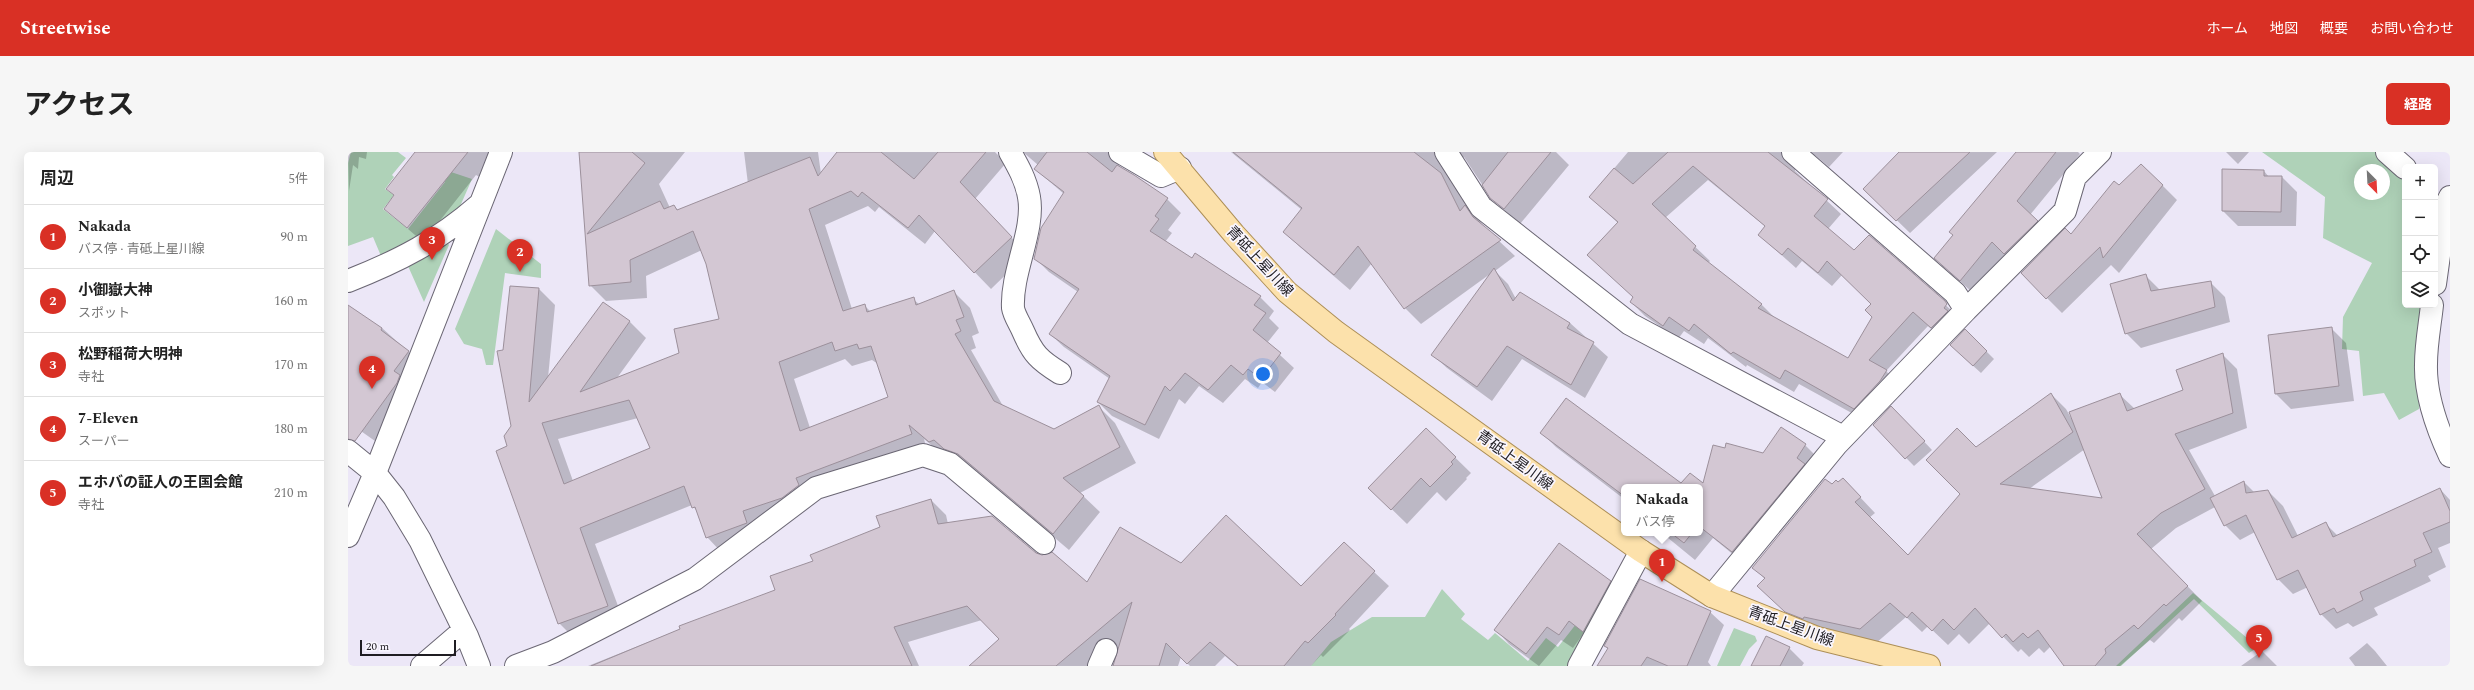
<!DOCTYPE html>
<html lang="ja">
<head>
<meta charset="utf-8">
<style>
  :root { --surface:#fff; --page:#f6f6f6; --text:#222; --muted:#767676; --line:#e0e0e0; --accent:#d93025 }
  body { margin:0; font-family:Spectral,"Noto Sans JP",serif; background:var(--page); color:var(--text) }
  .controls { position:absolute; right:12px; top:12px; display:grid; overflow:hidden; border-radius:6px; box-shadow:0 4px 16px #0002 }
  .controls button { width:36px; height:36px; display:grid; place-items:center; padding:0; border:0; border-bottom:1px solid var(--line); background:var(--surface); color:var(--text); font:20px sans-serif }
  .compass { position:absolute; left:2006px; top:12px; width:36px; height:36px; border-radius:50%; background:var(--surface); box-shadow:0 4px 16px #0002; rotate:156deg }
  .scale { position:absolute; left:12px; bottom:10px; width:96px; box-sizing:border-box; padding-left:4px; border:2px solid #1f1d22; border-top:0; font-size:11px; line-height:14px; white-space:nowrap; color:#1f1d22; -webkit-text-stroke:3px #f9f6ff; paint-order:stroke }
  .you { position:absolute; left:915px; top:222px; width:14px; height:14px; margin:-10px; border:3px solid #fff; border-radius:50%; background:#1a73e8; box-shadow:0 0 0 6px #1a73e833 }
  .badge { display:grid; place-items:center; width:26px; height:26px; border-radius:50%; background:var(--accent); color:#fff; font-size:13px; font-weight:700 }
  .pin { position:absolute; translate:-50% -33px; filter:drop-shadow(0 1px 2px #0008) }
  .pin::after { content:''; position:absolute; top:21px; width:14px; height:12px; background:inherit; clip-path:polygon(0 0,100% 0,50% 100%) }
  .popup { position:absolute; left:1273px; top:332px; width:82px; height:52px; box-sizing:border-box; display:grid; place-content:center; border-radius:6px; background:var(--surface); filter:drop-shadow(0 1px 3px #0005); font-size:13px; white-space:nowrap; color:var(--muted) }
  .popup b { font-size:15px; color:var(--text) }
  .popup::after { content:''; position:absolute; left:50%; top:100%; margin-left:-8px; border:8px solid transparent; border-top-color:var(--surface) }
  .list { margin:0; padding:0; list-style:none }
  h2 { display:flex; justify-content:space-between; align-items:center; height:52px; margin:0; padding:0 16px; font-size:17px }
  h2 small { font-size:13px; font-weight:400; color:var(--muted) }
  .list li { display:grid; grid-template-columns:26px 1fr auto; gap:12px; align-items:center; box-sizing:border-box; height:64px; padding:0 16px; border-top:1px solid var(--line) }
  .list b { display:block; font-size:15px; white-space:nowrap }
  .list p { margin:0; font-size:13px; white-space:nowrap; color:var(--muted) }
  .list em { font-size:13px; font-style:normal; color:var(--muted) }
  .icon { flex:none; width:22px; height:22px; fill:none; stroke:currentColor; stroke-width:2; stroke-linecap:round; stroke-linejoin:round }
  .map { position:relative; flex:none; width:2102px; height:514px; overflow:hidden; border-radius:6px }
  header { display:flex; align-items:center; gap:24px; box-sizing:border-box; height:56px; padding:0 20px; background:var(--accent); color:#fff }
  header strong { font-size:19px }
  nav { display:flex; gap:22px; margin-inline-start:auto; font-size:14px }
  .intro { display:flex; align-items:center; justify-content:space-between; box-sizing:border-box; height:96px; padding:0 24px }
  h1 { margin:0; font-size:28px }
  .button { padding:10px 18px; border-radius:6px; background:var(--accent); color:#fff; font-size:14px; font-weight:700 }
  main { display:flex; gap:24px; padding:0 24px }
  aside { flex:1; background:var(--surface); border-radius:6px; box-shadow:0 4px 16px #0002 }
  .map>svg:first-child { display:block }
</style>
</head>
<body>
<header>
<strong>Streetwise</strong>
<nav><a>ホーム</a><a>地図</a><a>概要</a><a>お問い合わせ</a></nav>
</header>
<div class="intro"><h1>アクセス</h1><a class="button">経路</a></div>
<main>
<aside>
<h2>周辺<small>5件</small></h2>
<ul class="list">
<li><span class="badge">1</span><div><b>Nakada</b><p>バス停 · 青砥上星川線</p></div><em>90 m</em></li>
<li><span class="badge">2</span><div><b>小御嶽大神</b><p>スポット</p></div><em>160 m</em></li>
<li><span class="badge">3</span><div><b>松野稲荷大明神</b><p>寺社</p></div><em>170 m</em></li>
<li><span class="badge">4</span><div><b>7-Eleven</b><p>スーパー</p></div><em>180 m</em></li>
<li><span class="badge">5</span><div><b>エホバの証人の王国会館</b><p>寺社</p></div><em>210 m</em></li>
</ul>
</aside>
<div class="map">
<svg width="2102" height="514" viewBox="0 0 2102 514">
  <rect width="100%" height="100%" fill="#ece7f7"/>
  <!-- green -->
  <path fill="#afd2b8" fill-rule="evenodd" d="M 3,0 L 50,0 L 58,6 L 44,23 L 46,25 L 37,37 L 46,43 L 35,57 L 60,77 L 97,30 L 91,25 L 94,17 L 124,27 L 110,59 L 86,78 L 33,104 L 25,85 L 0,94 L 0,11 Z
    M 1914,0 L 2030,0 L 2057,24 L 2057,153 L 2077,153 L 2071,257 L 2051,268 L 2036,241 L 2015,244 L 2011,199 L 1994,197 L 1995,165 L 2024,111 L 1975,86 L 1977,45 ZM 2012,18 L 2036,18 L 2036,42 L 2012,42 Z
    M 148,77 L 193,112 L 193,126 L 157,121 L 145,213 L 138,213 L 134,197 L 116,192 L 107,177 Z
    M 98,88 L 101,93 L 76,150 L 60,114 Z
    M 1258,434 L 1263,438 L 1222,514 L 963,514 L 983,490 L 1024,465 L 1077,465 L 1094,437 L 1117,462 L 1113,467 L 1140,488 L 1147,481 L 1180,509 L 1198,486 L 1210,495 Z
    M 1845,441 L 1910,495 L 1901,501 L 1846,447 L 1773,514 L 1768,514 Z
    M 1386,476 L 1407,484 L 1409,489 L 1401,497 L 1392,514 L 1369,514 Z"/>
  <!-- shadow -->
  <path fill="#0003" fill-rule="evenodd" d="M 0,0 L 19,0 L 18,7 L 11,5 L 10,17 L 5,13 L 1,39 Z
    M 69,0 L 146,0 L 133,26 L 128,23 L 75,90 L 37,57 L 47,44 L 40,37 Z
    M 232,0 L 337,0 L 311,32 L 322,56 L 326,54 L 330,58 L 400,32 L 396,0 L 470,0 L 473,22 L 491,0 L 647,0 L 658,11 L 627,47 L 679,102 L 643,137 L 587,79 L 577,92 L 531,55 L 527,60 L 520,54 L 477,73 L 504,157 L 517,154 L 523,160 L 565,147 L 572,153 L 605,139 L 622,156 L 631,181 L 624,184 L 628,196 L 623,198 L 655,254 L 706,278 L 750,254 L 767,271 L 788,311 L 732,341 L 752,360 L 721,398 L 627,318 L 598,305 L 576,287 L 579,298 L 464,343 L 375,402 L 359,385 L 351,362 L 344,353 L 247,392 L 276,470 L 227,487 L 211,471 L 160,295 L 164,275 L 156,199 L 191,137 L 207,153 L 200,226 L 256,151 L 282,170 L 298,186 L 269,226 L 333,201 L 372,168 L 359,112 L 354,98 L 298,124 L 299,146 L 258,149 L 242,133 ZM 497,207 L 504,214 L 524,208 L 530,212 L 541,246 L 462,276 L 446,227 ZM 290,266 L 303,296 L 225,329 L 210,287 Z
    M 675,0 L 771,0 L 764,6 L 775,18 L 819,47 L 833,61 L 820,78 L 824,81 L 817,90 L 844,108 L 912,145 L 926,159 L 921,166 L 931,176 L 919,191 L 946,216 L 927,240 L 914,230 L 910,236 L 897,227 L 875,251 L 851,234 L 837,252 L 831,247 L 811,287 L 764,264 L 750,250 L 762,227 L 716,195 L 702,182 L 730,140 L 701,120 L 687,106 L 716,42 L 687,17 L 690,13 Z
    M 883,0 L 1208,0 L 1221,13 L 1172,72 L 1143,46 L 1116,5 L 1107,5 L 1103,24 L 1135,74 L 1167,104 L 1147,119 L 1160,132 L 1168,147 L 1222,171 L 1260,205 L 1237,246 L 1174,207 L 1144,249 L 1099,216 L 1085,203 L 1142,122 L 1073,172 L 1057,156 L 1024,111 L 1002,138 L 952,95 L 936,80 L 954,58 Z
    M 1280,0 L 1495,0 L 1481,15 L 1468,4 L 1456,2 L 1449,6 L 1447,19 L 1493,62 L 1480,77 L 1507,100 L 1521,84 L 1613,167 L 1598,190 L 1580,174 L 1538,219 L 1552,233 L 1520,270 L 1451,232 L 1446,240 L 1399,213 L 1398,215 L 1360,186 L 1356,192 L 1336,179 L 1330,187 L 1297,164 L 1283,150 L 1286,146 L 1270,71 L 1242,45 ZM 1360,28 L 1418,75 L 1411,83 L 1448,116 L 1454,109 L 1484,134 L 1494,123 L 1525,152 L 1525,165 L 1501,208 L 1427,166 L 1413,152 L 1360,111 L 1362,109 L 1317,66 Z
    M 1558,0 L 1649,0 L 1562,81 L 1530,50 Z
    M 1669,0 L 1730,0 L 1732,2 L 1682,63 L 1703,83 L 1626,142 L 1587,106 Z
    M 1878,0 L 1901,0 L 1890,12 Z
    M 1916,19 L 1921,25 L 1934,25 L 1949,40 L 1948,74 L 1890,74 L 1875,59 Z
    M 1814,33 L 1829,48 L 1771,121 L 1763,113 L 1714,161 L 1699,146 L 1723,84 Z
    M 1797,123 L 1812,138 L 1862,130 L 1877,145 L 1882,170 L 1793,196 L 1778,181 Z
    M 0,166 L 34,176 L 73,211 L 60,243 L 27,289 L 0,270 Z
    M 1983,176 L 1998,191 L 2006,249 L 1943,257 L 1928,242 Z
    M 1617,178 L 1646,207 L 1633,221 L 1611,201 Z
    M 1874,202 L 1889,217 L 1899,276 L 1841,298 L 1867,344 L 1896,330 L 1907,341 L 1920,339 L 1935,354 L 1950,384 L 1977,371 L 1990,384 L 2092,337 L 2102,348 L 2102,391 L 2090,396 L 2098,415 L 2080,424 L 2083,429 L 2026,456 L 2030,463 L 2005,475 L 2000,471 L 1988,477 L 1973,462 L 1960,435 L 1945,442 L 1930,427 L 1907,380 L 1892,388 L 1877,373 L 1867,355 L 1828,376 L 1803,397 L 1854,449 L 1834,469 L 1831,466 L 1806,491 L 1802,488 L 1772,514 L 1717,514 L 1703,494 L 1696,501 L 1691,496 L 1681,505 L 1673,497 L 1670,500 L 1642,471 L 1621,492 L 1611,482 L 1600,493 L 1580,474 L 1574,480 L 1558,465 L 1527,492 L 1453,475 L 1431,453 L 1417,427 L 1405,415 L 1484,333 L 1510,343 L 1527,361 L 1521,366 L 1560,404 L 1614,342 L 1628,297 L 1703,242 L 1718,257 L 1723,266 L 1771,242 L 1787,257 L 1836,239 ZM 1737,297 L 1756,347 L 1681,337 Z
    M 1551,263 L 1584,298 L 1566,314 L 1526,273 Z
    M 1078,277 L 1123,321 L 1118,326 L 1119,327 L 1098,349 L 1089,340 L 1059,372 L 1022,336 Z
    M 1194,281 L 1333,333 L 1355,333 L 1378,297 L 1416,302 L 1457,293 L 1471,307 L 1398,413 L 1365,386 L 1347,408 L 1314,381 L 1352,381 L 1352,335 L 1276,335 L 1276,347 L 1208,295 Z
    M 583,348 L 598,363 L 600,372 L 687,401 L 739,432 L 833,413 L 953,436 L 1026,420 L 1041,434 L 1001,477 L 1002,478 L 975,505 L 973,503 L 963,514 L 889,514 L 877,504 L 867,514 L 842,514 L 833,505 L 830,514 L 765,514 L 770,501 L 765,503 L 759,514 L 623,514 L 652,487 L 634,468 L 560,490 L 571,514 L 240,514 L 428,439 L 466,409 Z
    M 1262,429 L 1276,443 L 1249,492 L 1235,482 L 1225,496 L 1213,488 L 1191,514 L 1161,492 L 1148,478 Z
    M 1362,460 L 1376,473 L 1360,510 L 1363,514 L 1250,514 L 1260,497 L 1257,494 Z
    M 2019,491 L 2027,499 L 2039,514 L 2007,514 L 2001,506 Z
    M 1441,496 L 1456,511 L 1454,514 L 1404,514 Z
    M 1914,499 L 1929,514 L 1893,514 Z"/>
  <!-- building -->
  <path fill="#d3c7d3" stroke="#9c909b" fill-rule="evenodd" d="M 67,0 L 120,0 L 59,76 L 36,57 L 46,43 L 38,37 Z
    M 231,0 L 284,0 L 297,11 L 239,82 L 312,49 L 316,57 L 326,53 L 329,58 L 462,5 L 470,24 L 489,0 L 533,0 L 566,27 L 590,0 L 638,0 L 612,30 L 664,85 L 626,121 L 571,63 L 560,76 L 514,40 L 510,45 L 503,39 L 461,57 L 495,159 L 517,152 L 519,160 L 566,145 L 568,153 L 606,138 L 616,165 L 608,168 L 613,179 L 607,182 L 646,249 L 706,277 L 751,253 L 772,295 L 715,326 L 736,344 L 705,382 L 610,302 L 596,297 L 586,288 L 581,290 L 561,273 L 564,282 L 448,326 L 451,333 L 434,346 L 395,359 L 399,371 L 358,386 L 347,355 L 344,356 L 336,334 L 232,376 L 260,454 L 210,472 L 148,299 L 159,294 L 156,284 L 163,274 L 149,199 L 155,198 L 162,134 L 191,136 L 181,250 L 255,150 L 282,169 L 232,240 L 331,201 L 326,177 L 371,167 L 358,112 L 345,79 L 282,108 L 283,130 L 241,134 ZM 484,190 L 487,199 L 509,192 L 511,197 L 523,194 L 540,245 L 452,279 L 431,210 ZM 281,248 L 302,296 L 216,332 L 194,271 Z
    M 699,0 L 739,0 L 764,20 L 769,13 L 786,23 L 820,46 L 807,64 L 811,67 L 802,79 L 844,106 L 847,101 L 913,144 L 906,153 L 918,161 L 905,178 L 933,201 L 913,227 L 900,217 L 895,223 L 883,213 L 860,238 L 837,221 L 822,239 L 817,234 L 797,273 L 749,250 L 762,224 L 701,182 L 731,137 L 686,107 L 693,76 L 716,40 L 686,17 Z
    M 885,0 L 1066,0 L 1093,21 L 1112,59 L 1117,53 L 1125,65 L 1153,88 L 1056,157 L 1010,94 L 986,123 L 935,80 L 954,56 Z
    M 1160,0 L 1203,0 L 1156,57 L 1142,46 L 1134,33 Z
    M 1320,0 L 1420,0 L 1480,47 L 1466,64 L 1506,98 L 1521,83 L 1597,149 L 1599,152 L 1596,156 L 1600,159 L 1583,176 L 1565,160 L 1521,208 L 1539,218 L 1532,229 L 1506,257 L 1437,218 L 1432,227 L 1385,200 L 1383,202 L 1346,172 L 1341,179 L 1321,165 L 1315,174 L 1282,150 L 1285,145 L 1239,103 L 1270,70 L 1241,45 L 1266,16 L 1285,32 ZM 1345,14 L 1417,74 L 1410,83 L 1434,103 L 1440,96 L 1470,121 L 1479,109 L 1523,152 L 1517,158 L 1524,165 L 1500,206 L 1410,156 L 1414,152 L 1345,98 L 1348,94 L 1304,52 Z
    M 1551,0 L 1622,0 L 1548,69 L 1515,37 Z
    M 1668,0 L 1708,0 L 1669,49 L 1690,69 L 1656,102 L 1644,90 L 1612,129 L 1586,106 L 1605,83 L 1601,80 Z
    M 1793,12 L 1815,33 L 1755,106 L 1752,95 L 1698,147 L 1673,121 L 1717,76 L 1723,82 L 1766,29 L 1771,33 Z
    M 1874,17 L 1916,18 L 1916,24 L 1934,24 L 1933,60 L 1874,59 Z
    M 1146,116 L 1165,149 L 1172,140 L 1222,171 L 1219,176 L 1246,190 L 1223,233 L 1159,194 L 1129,235 L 1083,203 Z
    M 1798,122 L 1803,139 L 1863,129 L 1867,155 L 1777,182 L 1762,132 Z
    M 0,153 L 34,176 L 33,178 L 61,199 L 46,219 L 52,223 L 49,231 L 7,289 L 0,287 Z
    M 1984,175 L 1991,234 L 1927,242 L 1920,183 Z
    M 1617,177 L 1639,199 L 1625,214 L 1602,193 Z
    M 1875,201 L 1885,261 L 1827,282 L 1857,337 L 1813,361 L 1789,382 L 1840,434 L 1818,454 L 1816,452 L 1790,477 L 1786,473 L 1757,497 L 1758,501 L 1747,514 L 1716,514 L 1690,478 L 1680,486 L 1675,481 L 1665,490 L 1658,482 L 1654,486 L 1627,456 L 1606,478 L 1595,467 L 1584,479 L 1564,460 L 1559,466 L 1542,451 L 1512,477 L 1456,465 L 1455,467 L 1437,460 L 1409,434 L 1417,426 L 1404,416 L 1477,327 L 1484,332 L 1488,328 L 1490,330 L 1495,326 L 1513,345 L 1507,350 L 1560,403 L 1612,342 L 1578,308 L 1609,276 L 1628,295 L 1703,241 L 1725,280 L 1652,332 L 1754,346 L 1721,260 L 1772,241 L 1779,259 L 1835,238 L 1828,218 Z
    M 1218,246 L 1333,331 L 1342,321 L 1355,331 L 1365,293 L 1377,296 L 1378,291 L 1415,301 L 1433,275 L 1458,292 L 1449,306 L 1457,312 L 1384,400 L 1352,375 L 1352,335 L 1276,335 L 1276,344 L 1192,281 Z
    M 1543,254 L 1577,289 L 1557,307 L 1525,273 Z
    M 1078,276 L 1108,305 L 1103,310 L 1105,312 L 1082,335 L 1073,326 L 1043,358 L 1020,336 Z
    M 1896,329 L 1898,341 L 1920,338 L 1944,386 L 1978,370 L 1985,385 L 2092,336 L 2102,359 L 2102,370 L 2075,381 L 2084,400 L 2066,408 L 2068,414 L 2012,440 L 2015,448 L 1989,461 L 1986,456 L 1972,463 L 1950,418 L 1929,428 L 1898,363 L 1876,374 L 1862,346 Z
    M 583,347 L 590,372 L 644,364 L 688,401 L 694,403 L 704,400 L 739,430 L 772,375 L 833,411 L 878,363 L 953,434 L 996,390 L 1027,419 L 987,462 L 988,463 L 960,491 L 957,489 L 936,514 L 890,514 L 862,490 L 839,512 L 818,491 L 811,514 L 765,514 L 784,450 L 708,514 L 621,514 L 651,487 L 619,454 L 546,475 L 564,514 L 243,514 L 332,477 L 331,474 L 427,438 L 422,424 L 465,409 L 462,403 L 532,375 L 528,364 Z
    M 1323,381 L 1344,381 L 1336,391 Z
    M 1211,391 L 1263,429 L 1235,480 L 1221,469 L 1211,483 L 1199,475 L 1178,502 L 1146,478 Z
    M 1292,427 L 1363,459 L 1339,514 L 1320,514 L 1299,505 L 1293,514 L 1249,514 L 1260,496 L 1256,494 Z
    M 1418,484 L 1442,495 L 1432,514 L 1403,514 Z"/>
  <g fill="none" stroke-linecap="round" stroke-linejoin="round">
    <!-- minor casing -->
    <g stroke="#6b6774" stroke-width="24">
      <path id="minor" d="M 662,0 C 670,14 678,28 681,45 C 687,78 663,120 665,156 C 666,163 672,172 675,179 C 685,202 691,208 712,221
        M 772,0 L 813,24 L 832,16
        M 1098,0 L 1133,55 L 1282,172 L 1495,285
        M 2039,0 L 2057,16
        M 0,129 C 51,109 90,89 131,53
        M 2087,132 L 2098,53 L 2102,45
        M 2084,153 C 2082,172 2078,192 2078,212 C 2077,243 2089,276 2102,304
        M 1618,158 L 1717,59 L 1727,25 L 1752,0
        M 0,299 L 27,321 L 46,345 L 72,388 L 119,484 L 131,514
        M 0,384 L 27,321 L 153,0
        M 1364,444 L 1489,292 L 1618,158 L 1607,141 L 1445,0
        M 74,514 L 116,478
        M 168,514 L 205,500 L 347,427 L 468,336 L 575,303 L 602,312 L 696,391
        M 751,514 L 758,498
        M 1231,514 L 1293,399"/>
    </g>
    <!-- major casing -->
    <g stroke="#ad8f57" stroke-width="24">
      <path id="major" d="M 817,0 L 886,82 L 939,140 L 988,180 L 1293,399 L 1364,444 L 1469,486 L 1581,514"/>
    </g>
    <!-- minor -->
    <use href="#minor" stroke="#fff" stroke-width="22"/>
    <!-- major -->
    <use href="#major" stroke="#fce1ab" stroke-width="22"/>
  </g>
  <g text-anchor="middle" stroke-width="3.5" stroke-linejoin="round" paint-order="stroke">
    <!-- street labels -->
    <g font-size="15" fill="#1f1d22" stroke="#f9f6ff">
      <text transform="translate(912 109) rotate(47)" y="5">青砥上星川線</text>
      <text transform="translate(1167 308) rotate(36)" y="5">青砥上星川線</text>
      <text transform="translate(1443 474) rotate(20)" y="5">青砥上星川線</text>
    </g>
  </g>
</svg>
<div class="controls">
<button>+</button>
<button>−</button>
<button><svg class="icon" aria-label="locate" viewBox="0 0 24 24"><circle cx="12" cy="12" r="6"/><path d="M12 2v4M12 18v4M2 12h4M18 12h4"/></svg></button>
<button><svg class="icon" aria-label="layers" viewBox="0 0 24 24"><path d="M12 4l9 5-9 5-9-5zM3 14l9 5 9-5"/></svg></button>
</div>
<svg class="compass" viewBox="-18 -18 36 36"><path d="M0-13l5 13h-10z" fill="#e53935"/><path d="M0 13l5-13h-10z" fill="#767676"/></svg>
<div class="scale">20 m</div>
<div class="you"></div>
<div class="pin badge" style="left:1314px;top:430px">1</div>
<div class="popup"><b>Nakada</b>バス停</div>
<div class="pin badge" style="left:172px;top:120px">2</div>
<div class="pin badge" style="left:84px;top:108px">3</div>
<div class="pin badge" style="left:24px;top:237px">4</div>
<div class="pin badge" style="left:1911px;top:506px">5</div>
</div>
</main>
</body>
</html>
